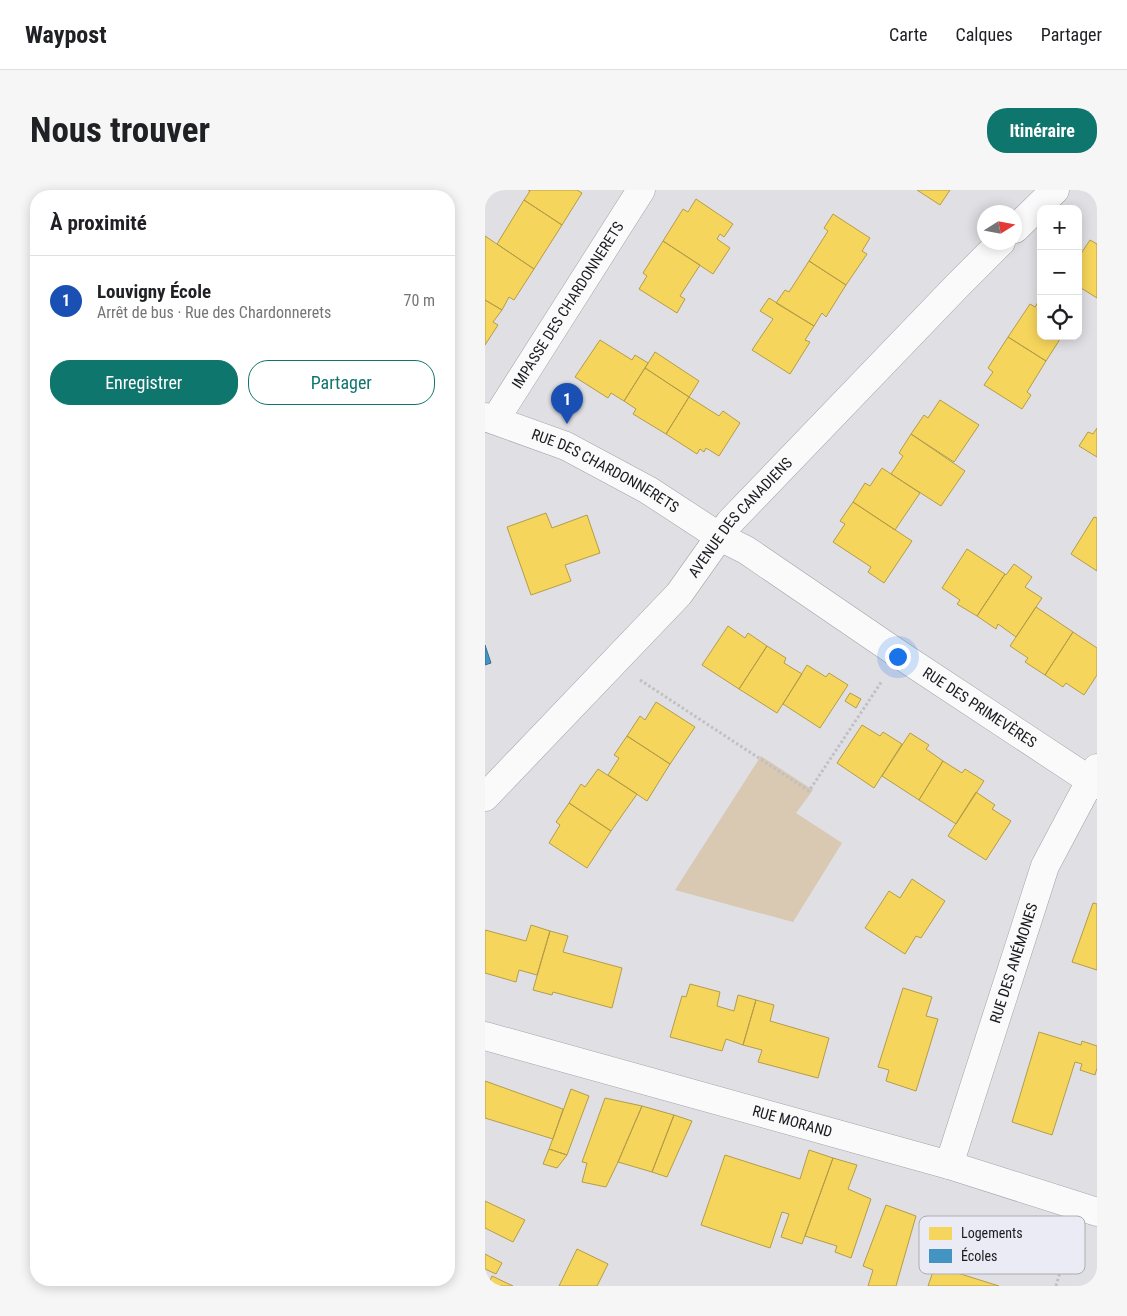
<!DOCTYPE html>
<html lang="fr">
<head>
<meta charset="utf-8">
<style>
  :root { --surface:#fff; --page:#f6f6f6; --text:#202124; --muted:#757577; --line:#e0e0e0; --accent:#0f766e }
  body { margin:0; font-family:"Roboto Condensed",sans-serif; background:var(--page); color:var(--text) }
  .controls { position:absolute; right:15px; top:15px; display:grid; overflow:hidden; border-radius:10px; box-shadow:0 2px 12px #0003 }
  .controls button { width:45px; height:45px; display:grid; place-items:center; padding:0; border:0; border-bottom:1px solid var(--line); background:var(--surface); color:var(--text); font:25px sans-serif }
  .compass { position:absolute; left:492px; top:15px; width:45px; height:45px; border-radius:50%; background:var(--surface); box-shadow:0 2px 12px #0003; rotate:79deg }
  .you { position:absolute; left:412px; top:466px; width:18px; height:18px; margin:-12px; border:4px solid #fff; border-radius:50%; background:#1a73e8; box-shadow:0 0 0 8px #1a73e833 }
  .badge { display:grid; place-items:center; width:32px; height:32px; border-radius:50%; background:var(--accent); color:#fff; font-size:16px; font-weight:700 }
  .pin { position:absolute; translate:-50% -41px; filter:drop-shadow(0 1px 2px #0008) }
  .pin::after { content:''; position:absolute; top:26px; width:18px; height:15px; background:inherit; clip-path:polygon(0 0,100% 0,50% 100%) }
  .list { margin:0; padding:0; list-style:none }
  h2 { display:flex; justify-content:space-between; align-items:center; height:65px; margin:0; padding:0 20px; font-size:21px }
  h2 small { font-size:16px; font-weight:400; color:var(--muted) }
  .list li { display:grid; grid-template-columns:32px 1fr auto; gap:15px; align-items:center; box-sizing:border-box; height:90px; padding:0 20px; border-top:1px solid var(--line) }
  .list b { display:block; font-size:19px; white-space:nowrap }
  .list p { margin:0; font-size:16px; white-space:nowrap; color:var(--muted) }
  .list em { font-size:16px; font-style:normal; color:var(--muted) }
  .actions { display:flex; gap:10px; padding:15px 20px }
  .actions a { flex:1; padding:11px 0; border:1px solid var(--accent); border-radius:20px; text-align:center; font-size:18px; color:var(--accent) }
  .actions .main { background:var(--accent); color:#fff }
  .icon { flex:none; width:28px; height:28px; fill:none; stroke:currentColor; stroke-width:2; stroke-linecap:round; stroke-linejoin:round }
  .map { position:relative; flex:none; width:612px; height:1096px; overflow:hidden; border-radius:20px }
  header { display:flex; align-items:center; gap:30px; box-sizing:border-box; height:70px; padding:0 25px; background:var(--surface); border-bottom:1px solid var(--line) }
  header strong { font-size:24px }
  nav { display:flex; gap:28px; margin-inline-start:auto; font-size:18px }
  .intro { display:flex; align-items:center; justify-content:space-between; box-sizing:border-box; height:120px; padding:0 30px }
  h1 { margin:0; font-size:35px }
  .button { padding:12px 22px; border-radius:20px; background:var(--accent); color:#fff; font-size:18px; font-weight:700 }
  main { display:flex; gap:30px; padding:0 30px }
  aside { flex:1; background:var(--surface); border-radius:20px; box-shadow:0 2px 12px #0003 }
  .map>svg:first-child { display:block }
</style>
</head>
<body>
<header>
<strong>Waypost</strong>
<nav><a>Carte</a><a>Calques</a><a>Partager</a></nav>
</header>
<div class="intro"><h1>Nous trouver</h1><a class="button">Itinéraire</a></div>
<main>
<aside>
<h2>À proximité<small></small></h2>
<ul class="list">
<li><span class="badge" style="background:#1a4fb4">1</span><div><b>Louvigny École</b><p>Arrêt de bus · Rue des Chardonnerets</p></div><em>70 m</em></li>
</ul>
<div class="actions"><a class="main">Enregistrer</a><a>Partager</a></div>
</aside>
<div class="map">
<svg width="612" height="1096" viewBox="0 0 612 1096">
  <rect width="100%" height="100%" fill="#dfdfe4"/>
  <!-- green -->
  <path fill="#d9c8b2" d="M 276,566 L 328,600 L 311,623 L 357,653 L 308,732 L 190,700 Z"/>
  <!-- homes -->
  <path fill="#f6d55c" stroke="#b49d49" d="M 43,0 L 92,0 L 97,3 L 77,35 L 39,10 L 45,1 Z
    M 432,0 L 465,0 L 455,15 Z
    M 211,9 L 248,34 L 239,47 L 235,44 L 232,49 L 245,58 L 228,84 L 178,51 L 198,19 L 203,22 Z
    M 39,10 L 77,35 L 49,79 L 12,54 Z
    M 348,24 L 385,48 L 377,61 L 382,64 L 361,95 L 324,71 L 343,41 L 339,38 Z
    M 0,46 L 49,79 L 29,110 L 24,107 L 17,120 L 0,110 Z
    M 605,50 L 612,54 L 612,108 L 593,96 L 593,68 Z
    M 178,51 L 215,75 L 195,106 L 200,109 L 192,123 L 154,99 L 162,86 L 158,83 Z
    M 324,71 L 361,95 L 341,127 L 337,123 L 329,136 L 291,113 L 300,100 L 304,102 Z
    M 556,107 L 556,146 L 577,146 L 561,171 L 523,147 L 545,114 L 550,117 Z
    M 284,108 L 329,136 L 320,150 L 325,152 L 305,184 L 267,160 L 288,129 L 275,121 Z
    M 0,110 L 17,120 L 8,132 L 13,135 L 0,155 Z
    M 523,147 L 561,171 L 542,202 L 546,205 L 537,219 L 499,195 L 508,182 L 503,178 Z
    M 115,150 L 147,170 L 150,165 L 163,173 L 139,211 L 126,203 L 123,208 L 90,187 Z
    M 170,162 L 214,191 L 204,207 L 160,178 Z
    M 160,178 L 204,207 L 181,244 L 148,224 L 151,219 L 139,211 Z
    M 204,207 L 234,226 L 238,221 L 255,233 L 234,266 L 221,258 L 219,262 L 215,259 L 212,264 L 181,244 Z
    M 455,210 L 494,235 L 469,272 L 426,244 L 439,225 L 443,228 Z
    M 612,238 L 612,267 L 594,256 L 603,242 L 608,244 Z
    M 426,244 L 480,281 L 456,316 L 406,284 L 418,266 L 414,263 Z
    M 397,278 L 435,303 L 410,340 L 368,312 L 380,293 L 385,296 Z
    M 368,312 L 427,351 L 399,393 L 383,382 L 386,377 L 348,352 L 360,334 L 355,331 Z
    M 61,323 L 67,338 L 102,325 L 115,363 L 80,375 L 86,391 L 46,405 L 22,337 Z
    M 609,327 L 612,328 L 612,381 L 586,364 Z
    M 482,359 L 520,384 L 492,426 L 472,414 L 475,410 L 457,398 Z
    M 529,374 L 547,387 L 540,397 L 557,408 L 531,447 L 513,434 L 511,439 L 492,426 L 520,384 L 521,385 Z
    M 551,417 L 588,442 L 560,485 L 540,472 L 543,468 L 525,456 Z
    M 243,436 L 260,448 L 263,443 L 282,456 L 254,499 L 217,475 Z
    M 588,442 L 612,458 L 612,485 L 599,505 L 581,493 L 578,497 L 560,485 Z
    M 282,456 L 301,468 L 299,473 L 317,484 L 292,523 L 254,499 Z
    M 322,475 L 341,487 L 344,483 L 363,495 L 335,538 L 298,514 Z
    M 365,503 L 376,509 L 371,518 L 360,511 Z
    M 171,512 L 210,537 L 185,574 L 142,546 L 155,526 L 160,530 Z
    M 377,535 L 395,546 L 398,542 L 417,554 L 389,598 L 352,573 Z
    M 425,543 L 444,555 L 441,559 L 458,571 L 434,610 L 397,586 Z
    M 142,546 L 185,574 L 162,611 L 123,585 L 134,568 L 129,565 Z
    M 458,571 L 477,583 L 480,579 L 499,591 L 471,634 L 434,610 Z
    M 113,579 L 152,604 L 126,641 L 84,613 L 96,594 L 100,597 Z
    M 491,602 L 510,615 L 507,619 L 526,631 L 501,670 L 463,646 Z
    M 84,613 L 126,641 L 102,678 L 64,653 L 75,635 L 71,632 Z
    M 427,689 L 460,711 L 436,748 L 431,746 L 420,764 L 380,738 L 404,701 L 415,708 Z
    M 608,713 L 612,714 L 612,780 L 587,772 Z
    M 46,735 L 65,741 L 52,785 L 34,780 L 31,792 L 0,783 L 0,740 L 41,751 Z
    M 65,741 L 83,746 L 78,762 L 137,778 L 127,818 L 68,802 L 67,805 L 48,800 Z
    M 205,794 L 235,802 L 232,816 L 249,821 L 253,805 L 271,810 L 258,855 L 241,849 L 237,861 L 185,847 L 197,806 L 201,807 Z
    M 418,798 L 447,807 L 441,826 L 453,829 L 431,901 L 401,891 L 404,880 L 393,877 Z
    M 271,810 L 289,815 L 285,831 L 344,848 L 333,888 L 273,872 L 277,860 L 258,855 Z
    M 554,842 L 596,855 L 597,851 L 612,856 L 612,878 L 610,885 L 595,880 L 597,874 L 590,872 L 567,945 L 527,932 Z
    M 0,891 L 78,919 L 68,949 L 0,928 Z
    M 86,899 L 104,906 L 82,965 L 64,959 Z
    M 120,908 L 157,916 L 133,972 L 121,997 L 97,992 L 102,973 L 97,972 Z
    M 157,916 L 189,925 L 167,982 L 133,972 Z
    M 189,925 L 207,931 L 182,987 L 167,982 Z
    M 64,959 L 82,965 L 72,978 L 58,974 Z
    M 324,960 L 348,968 L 317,1054 L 296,1047 L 304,1024 L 297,1022 L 285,1058 L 216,1035 L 240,965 L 315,989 Z
    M 348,968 L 372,975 L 363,999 L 386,1009 L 366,1068 L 350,1062 L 352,1056 L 320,1046 Z
    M 0,1011 L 40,1030 L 28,1052 L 0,1038 Z
    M 401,1015 L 431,1026 L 411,1096 L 383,1096 L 388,1080 L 378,1076 Z
    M 92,1059 L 123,1074 L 112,1096 L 74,1096 Z
    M 0,1064 L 17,1073 L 11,1084 L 0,1079 Z
    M 450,1076 L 514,1096 L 443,1096 Z
    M 7,1086 L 28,1096 L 2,1096 Z"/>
  <!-- schools -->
  <path fill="#4393c3" stroke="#376f92" d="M 0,455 L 6,473 L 0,475 Z"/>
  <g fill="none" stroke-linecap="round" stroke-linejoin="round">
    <!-- minor casing -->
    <g stroke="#a3a3a7" stroke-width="29">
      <g id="minor">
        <path id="s1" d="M 0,227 L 81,256 L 163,300 L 235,347 L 261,360 L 415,465 L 612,595"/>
        <path id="s2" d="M 10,230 L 156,0"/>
        <path id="s3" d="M 0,846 L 464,975 L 612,1022"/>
        <path id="s4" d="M 464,975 L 560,676 L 612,578"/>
      </g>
    </g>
    <!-- tertiary casing -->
    <g stroke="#a3a3a7" stroke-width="29">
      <g id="tertiary">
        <path d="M 530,39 L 570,0"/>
        <path id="s5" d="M 0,607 L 194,404 L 245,332 L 472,96 L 516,52"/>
      </g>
    </g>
    <!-- path -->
    <path stroke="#c0c0c2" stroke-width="3" stroke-dasharray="2.5 2.5" stroke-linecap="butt" d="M 155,490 L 324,601 L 397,491
      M 571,1096 L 585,1048"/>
    <!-- minor -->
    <use href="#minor" stroke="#fafafb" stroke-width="28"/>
    <!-- tertiary -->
    <use href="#tertiary" stroke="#fafafb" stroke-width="28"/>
  </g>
  <g text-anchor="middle" stroke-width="5" stroke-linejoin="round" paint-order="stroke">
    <!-- street labels -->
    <g font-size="15" fill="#1a1b1e" stroke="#eaebf4">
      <text dy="5" stroke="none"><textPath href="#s2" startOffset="136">IMPASSE DES CHARDONNERETS</textPath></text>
      <text dy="5" stroke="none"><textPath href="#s1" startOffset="132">RUE DES CHARDONNERETS</textPath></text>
      <text dy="5" stroke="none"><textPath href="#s5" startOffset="379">AVENUE DES CANADIENS</textPath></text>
      <text dy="5" stroke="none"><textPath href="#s1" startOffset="576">RUE DES PRIMEVÈRES</textPath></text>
      <text dy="5" stroke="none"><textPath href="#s4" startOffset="212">RUE DES ANÉMONES</textPath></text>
      <text dy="5" stroke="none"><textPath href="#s3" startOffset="319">RUE MORAND</textPath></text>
    </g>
  </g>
  <!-- legend -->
  <rect x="434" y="1026" width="166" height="58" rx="8" fill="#eaebf4" stroke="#acadb4" stroke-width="1"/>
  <rect x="444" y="1037" width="23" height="13" fill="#f6d55c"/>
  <rect x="444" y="1059" width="23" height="14" fill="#4393c3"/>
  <g font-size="14" fill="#1a1b1e">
    <text x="476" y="1048">Logements</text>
    <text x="476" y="1071">Écoles</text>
  </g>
</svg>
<div class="controls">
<button>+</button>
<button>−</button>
<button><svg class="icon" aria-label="locate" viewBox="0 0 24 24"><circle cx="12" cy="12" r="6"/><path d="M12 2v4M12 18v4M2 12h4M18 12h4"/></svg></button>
</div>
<svg class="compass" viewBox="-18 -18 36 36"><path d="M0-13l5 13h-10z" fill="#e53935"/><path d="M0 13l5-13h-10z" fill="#757577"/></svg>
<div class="you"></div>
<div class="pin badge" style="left:82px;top:234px;background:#1a4fb4">1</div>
</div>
</main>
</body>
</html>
